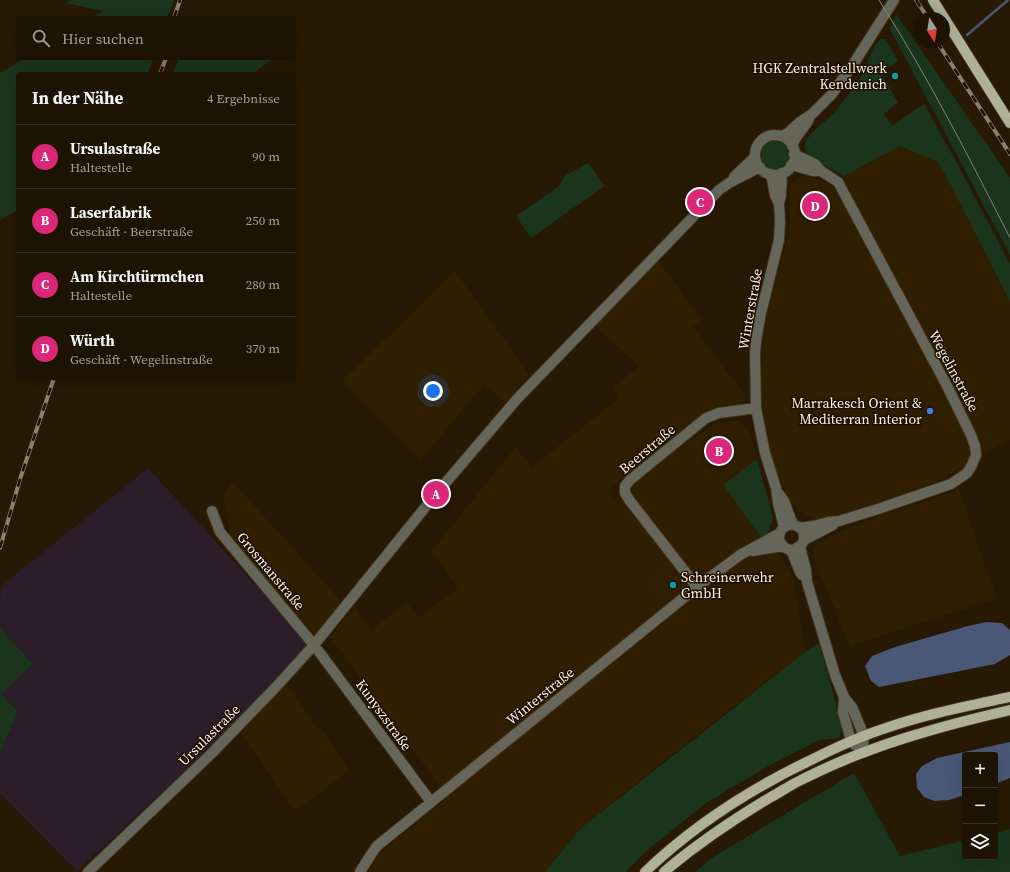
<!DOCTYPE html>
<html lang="de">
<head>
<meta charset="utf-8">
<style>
  :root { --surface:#1d1302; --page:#251c0c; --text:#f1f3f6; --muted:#a09e99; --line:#3b3224; --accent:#db2777 }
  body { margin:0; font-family:"Source Serif 4",serif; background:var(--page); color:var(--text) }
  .controls { position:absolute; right:12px; bottom:12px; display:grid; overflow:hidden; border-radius:4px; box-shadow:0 4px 16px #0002 }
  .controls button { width:36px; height:36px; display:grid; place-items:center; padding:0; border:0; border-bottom:1px solid var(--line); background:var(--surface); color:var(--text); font:20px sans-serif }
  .compass { position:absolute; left:914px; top:12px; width:36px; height:36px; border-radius:50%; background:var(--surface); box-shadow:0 4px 16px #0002; rotate:168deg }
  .you { position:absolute; left:433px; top:391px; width:14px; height:14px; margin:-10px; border:3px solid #fff; border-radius:50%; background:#1a73e8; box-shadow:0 0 0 6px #1a73e833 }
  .badge { display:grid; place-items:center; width:26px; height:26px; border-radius:50%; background:var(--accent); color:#fff; font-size:13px; font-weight:700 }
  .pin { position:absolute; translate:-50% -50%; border:2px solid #fff; box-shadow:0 1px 4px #0006 }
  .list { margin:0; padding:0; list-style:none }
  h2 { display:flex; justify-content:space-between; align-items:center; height:52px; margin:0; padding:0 16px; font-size:17px }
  h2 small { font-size:13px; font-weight:400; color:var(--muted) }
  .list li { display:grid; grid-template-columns:26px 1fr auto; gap:12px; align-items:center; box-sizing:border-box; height:64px; padding:0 16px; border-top:1px solid var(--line) }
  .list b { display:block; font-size:15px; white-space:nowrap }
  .list p { margin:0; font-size:13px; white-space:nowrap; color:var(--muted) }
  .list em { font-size:13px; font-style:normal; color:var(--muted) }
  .icon { flex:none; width:22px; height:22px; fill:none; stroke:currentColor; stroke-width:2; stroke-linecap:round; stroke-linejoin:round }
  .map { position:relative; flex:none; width:1010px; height:872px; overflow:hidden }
  .search { position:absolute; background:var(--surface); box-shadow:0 4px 16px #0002; left:16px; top:16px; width:280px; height:44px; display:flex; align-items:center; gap:10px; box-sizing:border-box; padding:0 14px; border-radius:4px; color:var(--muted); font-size:15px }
  .panel { position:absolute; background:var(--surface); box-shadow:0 4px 16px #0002; left:16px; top:72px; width:280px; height:308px; border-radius:4px }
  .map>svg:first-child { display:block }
</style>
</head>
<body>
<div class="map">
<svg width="1010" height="872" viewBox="0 0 1010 872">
  <rect width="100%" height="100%" fill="#271903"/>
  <!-- built -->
  <path fill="#301e00" d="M 900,145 L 937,161 L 944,172 L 1010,302 L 1010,440 L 985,453 L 941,480 L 855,512 L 830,518 L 814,518 L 799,511 L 788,498 L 777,472 L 770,449 L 764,416 L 761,391 L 761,370 L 765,330 L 769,303 L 789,234 L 790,217 L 789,187 L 791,183 L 803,176 L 808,176 L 827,183 L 844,176 Z
    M 658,260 L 702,320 L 693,327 L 746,396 L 743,401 L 735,404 L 713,409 L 701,415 L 690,423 L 660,446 L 613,485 L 612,496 L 618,504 L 634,481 L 705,430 L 713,425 L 722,422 L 738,421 L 746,426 L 751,435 L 757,459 L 723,485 L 766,536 L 785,563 L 793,578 L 805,652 L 662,762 L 580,829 L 545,872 L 368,872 L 376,858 L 385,849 L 448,797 L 330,637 L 355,607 L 361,617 L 372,630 L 407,602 L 418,618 L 458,588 L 431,551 L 516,447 L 532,467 L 619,398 L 612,388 L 639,367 L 595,325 Z
    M 455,271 L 529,374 L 505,403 L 484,384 L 421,460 L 342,381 Z
    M 232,481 L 343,603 L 318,634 L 313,634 L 309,633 L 283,603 L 229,534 L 227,505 L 222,499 Z
    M 959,490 L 997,599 L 850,646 L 813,557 L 815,543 L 860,523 Z
    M 287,683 L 318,729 L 321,728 L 350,771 L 295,811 L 241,733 Z"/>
  <!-- industrial -->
  <path fill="#2b1d2a" d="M 148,468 L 305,639 L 305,649 L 217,742 L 77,871 L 0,793 L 0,752 L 18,712 L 2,694 L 33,664 L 0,628 L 0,597 L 2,586 L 6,582 Z"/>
  <!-- green -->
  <path fill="#1b351d" d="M 71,0 L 174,0 L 167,18 L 91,18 L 103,11 L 66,3 Z
    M 896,14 L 1010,178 L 1010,255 L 890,29 Z
    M 881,39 L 884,39 L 886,41 L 898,61 L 884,71 L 885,74 L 882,76 L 898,102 L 884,114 L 892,126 L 924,104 L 958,165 L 1010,264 L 1010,302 L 944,172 L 937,161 L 900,146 L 844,176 L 811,158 C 807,155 804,149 805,144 C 807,135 826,121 832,115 C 837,110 841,105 844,100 C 851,92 861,78 865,69 C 869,59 872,47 881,39 Z
    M 25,58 L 153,58 L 148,74 L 18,74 L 18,210 L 0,220 L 0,73 Z
    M 179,58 L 274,58 L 252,74 L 172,74 Z
    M761 155a15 15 0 1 1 30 0a15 15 0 1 1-30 0Z
    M 588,163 L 605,186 L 531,238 L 516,216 L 558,187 L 566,175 Z
    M 757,459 L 773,517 L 770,528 L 766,536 L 761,537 L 723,485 Z
    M 0,628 L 33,664 L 2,694 L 18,712 L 0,752 Z
    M 819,643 L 840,718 L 842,729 L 839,738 L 819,740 L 763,769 L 706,803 L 645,852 L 625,872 L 545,872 L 580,829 L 805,652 Z
    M 854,773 L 900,856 L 965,840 L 965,857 L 995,857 L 995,833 L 1010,829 L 1010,872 L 695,872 L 712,858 Z"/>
  <!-- water -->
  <path fill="#495877" d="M 986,622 L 1002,623 L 1010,630 L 1010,655 L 995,664 L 879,687 L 871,681 L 865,666 L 872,656 L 895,647 L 968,626 Z
    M 1010,742 L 1010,778 L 995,784 L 995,755 L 965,755 L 965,795 L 949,800 L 934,801 L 924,797 L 917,788 L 916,774 L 922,766 L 937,758 Z"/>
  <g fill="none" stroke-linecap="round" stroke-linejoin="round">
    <!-- stream -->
    <path stroke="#495877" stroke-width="2.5" d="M 967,35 L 1008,0"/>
    <!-- minor casing -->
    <g stroke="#40331e" stroke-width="12">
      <path id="minor" d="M755 155a20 20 0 1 1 40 0a20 20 0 1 1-40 0Z
        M 782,136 L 788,133 L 800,122 L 812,114 L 832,94 L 854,63 L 894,0
        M 792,146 C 795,136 804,129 809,119
        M 794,154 L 815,164 L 821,171 L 838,182 L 947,386 L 971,435 L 975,446 L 976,455 L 972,465 L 967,473 L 951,484 L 878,509 L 839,521 L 829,522 L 813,526 L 800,528
        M 791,165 L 813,171 L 821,171
        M 771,174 L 775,195 L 779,204 L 780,221 L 779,240 L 761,313 L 757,335 L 755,352 L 756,408 L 765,453 L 776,488 L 778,503 L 784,527
        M 734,177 L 738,173 L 755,157
        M 779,204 L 781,195 L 782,173
        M 779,494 L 784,501 L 793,525
        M 212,511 L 220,532 L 314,645 L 431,802
        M 804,540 L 833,525
        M 800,547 L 806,570 L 807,582 L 835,675 L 844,697 L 852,707 L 864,736 L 862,753
        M 791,550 C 800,548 807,542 803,532 C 802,529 799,527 797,526 C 780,519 770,545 791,550 L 800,572 L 802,575
        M 753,551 L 776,547 L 783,547
        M 697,587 L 630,501 L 625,493 L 625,486 L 630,480 L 706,418 L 719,413 L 756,408
        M 844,697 L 843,712 L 851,741 L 856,746
        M 88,872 L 211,754 L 275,688 L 314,645 L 436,494 L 517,399 L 719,190 L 729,183 L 760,167
        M 360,872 L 370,856 L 377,846 L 697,587 L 740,555 L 780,533"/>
    </g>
    <!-- major casing -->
    <g stroke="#40331e" stroke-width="12">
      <path id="major" d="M 933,0 L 1010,123
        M 645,872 C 694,825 752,788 813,759 C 837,747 861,736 886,728 C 926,714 968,706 1010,697
        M 664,872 C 697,844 734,819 771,797 C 782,791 792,784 803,779 C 868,746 940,726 1010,710"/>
    </g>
    <!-- minor -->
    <use href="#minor" stroke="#656559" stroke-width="10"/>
    <!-- major -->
    <use href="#major" stroke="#b0b096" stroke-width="10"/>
    <!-- tram -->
    <path stroke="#8d806e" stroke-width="1" d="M 879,0 C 928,77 969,157 1010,238"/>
    <!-- rail casing -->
    <g stroke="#8d806e" stroke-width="4">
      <path id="rail" d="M 916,0 L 928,18
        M 174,18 L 180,0
        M 937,42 L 1010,154
        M 160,74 L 166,58
        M 0,548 L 21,476 L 54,378"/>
    </g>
    <!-- rail -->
    <use href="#rail" stroke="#1d0f00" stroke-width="2.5" stroke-dasharray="8" stroke-linecap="butt"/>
  </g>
  <!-- markers -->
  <g fill="#0f9aa8" stroke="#1d0f00" stroke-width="1.5">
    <circle cx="895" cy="76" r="4"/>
    <circle cx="673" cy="585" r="4"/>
  </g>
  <circle fill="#3f7fe0" stroke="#1d0f00" stroke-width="1.5" cx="930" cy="411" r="4"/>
  <g text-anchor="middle" stroke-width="3" stroke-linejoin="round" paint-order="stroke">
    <!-- poi labels -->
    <g font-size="14" fill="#faf0e2" stroke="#1d0f00" text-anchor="end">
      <text x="887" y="73">HGK Zentralstellwerk<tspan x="887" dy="16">Kendenich</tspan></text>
      <text x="922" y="408">Marrakesch Orient &amp;<tspan x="922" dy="16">Mediterran Interior</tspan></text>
      <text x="681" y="582" text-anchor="start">Schreinerwehr<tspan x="681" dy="16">GmbH</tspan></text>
    </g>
    <!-- street labels -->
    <g font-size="14" fill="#faf0e2" stroke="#1d0f00">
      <text transform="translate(750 309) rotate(-80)" y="5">Winterstraße</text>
      <text transform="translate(954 371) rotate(62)" y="5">Wegelinstraße</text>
      <text transform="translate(647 449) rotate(-40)" y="5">Beerstraße</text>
      <text transform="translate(271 571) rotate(50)" y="5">Grosmanstraße</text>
      <text transform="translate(540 696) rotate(-39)" y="5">Winterstraße</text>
      <text transform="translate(384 715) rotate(54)" y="5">Kunyszstraße</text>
      <text transform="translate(209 735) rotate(-45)" y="5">Ursulastraße</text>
    </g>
  </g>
</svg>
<div class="controls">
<button>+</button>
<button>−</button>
<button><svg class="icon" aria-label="layers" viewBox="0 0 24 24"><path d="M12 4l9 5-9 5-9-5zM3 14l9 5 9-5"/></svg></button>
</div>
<svg class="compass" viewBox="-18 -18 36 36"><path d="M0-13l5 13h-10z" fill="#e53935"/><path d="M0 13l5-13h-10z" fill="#a09e99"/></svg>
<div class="you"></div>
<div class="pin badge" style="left:436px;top:494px">A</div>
<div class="pin badge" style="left:719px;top:451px">B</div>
<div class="pin badge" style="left:700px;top:202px">C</div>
<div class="pin badge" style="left:815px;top:206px">D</div>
<div class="search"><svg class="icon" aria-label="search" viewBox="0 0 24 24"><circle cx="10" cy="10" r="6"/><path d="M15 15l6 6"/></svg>Hier suchen</div>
<section class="panel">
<h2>In der Nähe<small>4 Ergebnisse</small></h2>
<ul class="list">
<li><span class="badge">A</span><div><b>Ursulastraße</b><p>Haltestelle</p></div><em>90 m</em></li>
<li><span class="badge">B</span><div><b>Laserfabrik</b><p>Geschäft · Beerstraße</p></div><em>250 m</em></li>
<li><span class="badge">C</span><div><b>Am Kirchtürmchen</b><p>Haltestelle</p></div><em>280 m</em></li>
<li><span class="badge">D</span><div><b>Würth</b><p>Geschäft · Wegelinstraße</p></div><em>370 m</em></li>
</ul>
</section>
</div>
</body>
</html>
